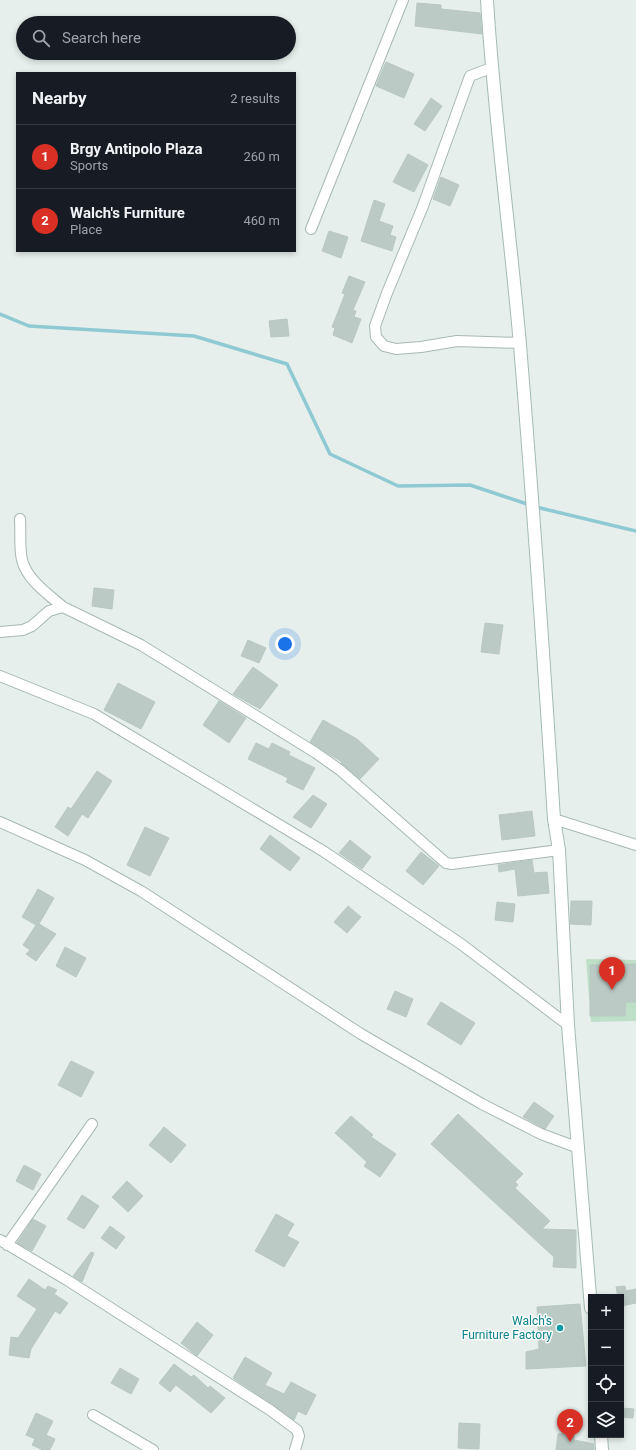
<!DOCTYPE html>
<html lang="en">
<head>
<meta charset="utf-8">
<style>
  :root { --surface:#171b24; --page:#20242c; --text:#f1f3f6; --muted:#9ea1a6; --line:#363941; --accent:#d93025 }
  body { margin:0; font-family:Roboto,sans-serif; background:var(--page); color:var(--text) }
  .controls { position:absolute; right:12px; bottom:12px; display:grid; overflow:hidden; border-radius:0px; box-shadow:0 2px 6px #0003 }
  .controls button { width:36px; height:36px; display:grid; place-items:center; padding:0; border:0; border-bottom:1px solid var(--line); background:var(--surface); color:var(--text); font:20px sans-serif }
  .you { position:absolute; left:285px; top:644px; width:14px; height:14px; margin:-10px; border:3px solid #fff; border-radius:50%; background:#1a73e8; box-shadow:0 0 0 6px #1a73e833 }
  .badge { display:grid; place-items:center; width:26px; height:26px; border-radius:50%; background:var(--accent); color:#fff; font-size:13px; font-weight:700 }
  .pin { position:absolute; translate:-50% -33px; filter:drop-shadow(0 1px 2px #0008) }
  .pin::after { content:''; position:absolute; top:21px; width:14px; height:12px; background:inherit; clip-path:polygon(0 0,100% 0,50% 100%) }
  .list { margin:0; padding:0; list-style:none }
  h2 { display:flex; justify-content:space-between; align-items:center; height:52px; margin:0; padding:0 16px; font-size:17px }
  h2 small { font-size:13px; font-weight:400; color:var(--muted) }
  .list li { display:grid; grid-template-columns:26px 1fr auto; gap:12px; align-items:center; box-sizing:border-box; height:64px; padding:0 16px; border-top:1px solid var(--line) }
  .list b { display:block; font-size:15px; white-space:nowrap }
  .list p { margin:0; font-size:13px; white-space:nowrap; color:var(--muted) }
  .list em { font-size:13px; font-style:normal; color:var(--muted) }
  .icon { flex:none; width:22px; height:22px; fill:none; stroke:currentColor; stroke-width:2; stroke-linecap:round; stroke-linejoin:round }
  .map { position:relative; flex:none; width:636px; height:1450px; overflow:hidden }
  .search { position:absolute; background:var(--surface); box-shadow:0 2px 6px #0003; left:16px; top:16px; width:280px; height:44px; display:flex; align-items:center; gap:10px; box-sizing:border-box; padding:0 14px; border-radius:22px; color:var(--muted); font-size:15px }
  .panel { position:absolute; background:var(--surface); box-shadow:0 2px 6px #0003; left:16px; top:72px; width:280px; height:180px; border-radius:0px }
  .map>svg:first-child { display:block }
</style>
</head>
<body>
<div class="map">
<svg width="636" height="1450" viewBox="0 0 636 1450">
  <rect width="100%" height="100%" fill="#e6efeb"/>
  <!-- green -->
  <path fill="#bfe0c8" d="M 586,959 L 636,960 L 636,1021 L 591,1022 Z"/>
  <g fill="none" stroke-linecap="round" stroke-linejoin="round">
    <!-- stream -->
    <path stroke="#8ec9d4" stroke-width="3.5" d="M 0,314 L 29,326 L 194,336 L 287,364 L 330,454 L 398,486 L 470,485 L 530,505
      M 536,507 L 636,531"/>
  </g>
  <!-- building -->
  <path fill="#bbcac4" stroke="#b8c9c2" d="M 417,3 L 441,5 L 441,9 L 480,13 L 482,34 L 415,26 Z
    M 386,62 L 414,74 L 404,98 L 376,86 Z
    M 431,98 L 442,106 L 425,131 L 414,124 Z
    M 408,154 L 428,165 L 414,192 L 393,182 Z
    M 441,177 L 459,185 L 450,206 L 433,199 Z
    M 374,200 L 385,204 L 379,221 L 393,226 L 390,235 L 396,237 L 392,251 L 361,241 Z
    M 329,231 L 348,237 L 341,258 L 322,251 Z
    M 349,276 L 365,282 L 353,310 L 356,311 L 354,317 L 361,319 L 352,343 L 333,335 L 335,328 L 332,327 L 345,294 L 342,293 Z
    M 287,319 L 289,336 L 271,337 L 269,321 Z
    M 94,588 L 114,590 L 112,609 L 92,606 Z
    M 485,623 L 503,625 L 499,654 L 481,652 Z
    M 248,640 L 266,648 L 259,663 L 241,656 Z
    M 253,667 L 278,685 L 260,709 L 233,694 Z
    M 118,683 L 155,702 L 141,729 L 104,710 Z
    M 219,701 L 246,718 L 229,743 L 203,725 Z
    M 323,720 L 357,739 L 379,759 L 360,779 L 341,763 L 342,762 L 310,742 Z
    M 256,743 L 269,749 L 272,743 L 290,752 L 289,755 L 315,768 L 303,790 L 286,782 L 288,778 L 248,759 Z
    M 97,771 L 112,781 L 88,818 L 82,814 L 68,836 L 55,827 L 68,807 L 71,809 Z
    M 313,795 L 327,804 L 311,828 L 293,817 Z
    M 532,811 L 535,836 L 502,840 L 499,815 Z
    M 145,827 L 169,838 L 150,876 L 127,865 Z
    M 270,835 L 300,858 L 290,871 L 260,849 Z
    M 350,840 L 371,857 L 362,869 L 339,853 Z
    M 421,852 L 439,866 L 423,885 L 406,871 Z
    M 532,860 L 534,873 L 547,872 L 549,893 L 518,896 L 515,869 L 499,872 L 498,865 Z
    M 38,889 L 54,898 L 39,924 L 56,934 L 36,961 L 26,954 L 30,950 L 23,945 L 36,925 L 22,917 Z
    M 571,901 L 592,901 L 591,925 L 570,924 Z
    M 497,902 L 515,904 L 513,922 L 495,920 Z
    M 348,906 L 361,917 L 347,933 L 334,922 Z
    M 65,947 L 86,958 L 76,977 L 56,966 Z
    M 636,964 L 636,1002 L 626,1002 L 625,1016 L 590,1016 L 590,965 Z
    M 395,991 L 413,999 L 406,1017 L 387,1009 Z
    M 441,1002 L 475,1023 L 461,1045 L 427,1024 Z
    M 71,1061 L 94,1072 L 81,1097 L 58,1085 Z
    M 534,1102 L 554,1116 L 545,1129 L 523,1117 Z
    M 458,1114 L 523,1174 L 515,1182 L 518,1185 L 515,1188 L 550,1221 L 542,1229 L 576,1230 L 576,1268 L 553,1267 L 554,1257 L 431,1144 Z
    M 351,1116 L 373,1135 L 371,1137 L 396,1154 L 380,1177 L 364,1166 L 367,1162 L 335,1133 Z
    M 164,1127 L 186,1145 L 171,1163 L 149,1145 Z
    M 24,1165 L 41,1174 L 33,1190 L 16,1181 Z
    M 127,1181 L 143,1196 L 128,1212 L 112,1197 Z
    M 82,1195 L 99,1206 L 84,1229 L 67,1219 Z
    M 276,1214 L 294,1224 L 287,1236 L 299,1242 L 284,1267 L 255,1251 Z
    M 33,1219 L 46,1226 L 32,1251 L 17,1243 Z
    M 110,1226 L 125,1237 L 116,1249 L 101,1238 Z
    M 91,1252 L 94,1253 L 82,1282 L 73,1276 Z
    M 29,1279 L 45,1290 L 48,1286 L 57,1290 L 54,1294 L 68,1303 L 60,1314 L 55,1311 L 31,1349 L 29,1358 L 9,1355 L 11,1337 L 18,1338 L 37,1309 L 17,1296 Z
    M 625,1286 L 626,1291 L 636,1289 L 636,1303 L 621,1306 L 621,1297 L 618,1297 L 616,1287 Z
    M 580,1304 L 586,1366 L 526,1369 L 526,1352 L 539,1349 L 537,1307 Z
    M 197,1322 L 213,1335 L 197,1356 L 181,1343 Z
    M 245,1357 L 272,1373 L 265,1385 L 284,1394 L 291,1382 L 316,1395 L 306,1415 L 298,1411 L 294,1420 L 233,1378 Z
    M 174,1364 L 191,1377 L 194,1375 L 208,1388 L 210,1386 L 225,1398 L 211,1413 L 176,1385 L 170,1392 L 159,1383 Z
    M 120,1368 L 139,1379 L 131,1394 L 111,1383 Z
    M 621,1408 L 634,1409 L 633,1418 L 621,1417 Z
    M 36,1413 L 53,1421 L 46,1435 L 55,1439 L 50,1450 L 43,1450 L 32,1445 L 35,1439 L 26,1435 Z
    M 459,1423 L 480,1424 L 479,1449 L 458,1448 Z
    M 574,1432 L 574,1440 L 594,1444 L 594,1450 L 556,1450 L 558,1434 Z"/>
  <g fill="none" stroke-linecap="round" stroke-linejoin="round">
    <!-- street casing -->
    <g stroke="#a8b8b2" stroke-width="12">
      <path id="street" d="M 491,68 L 470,76 L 423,206 L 387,293 L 375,326 L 376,337 L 384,346 L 396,349 L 421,347 L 457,341 L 520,343
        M 311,229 L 403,0
        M 63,607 L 141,645 L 316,753 L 340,770 L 446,863 L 452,864 L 559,850
        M 0,632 L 23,630 L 32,626 L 49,611 L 63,607 C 48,594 27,580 22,560 C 19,547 21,532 20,519
        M 0,676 L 94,714 L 323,851 L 461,944 L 568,1025
        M 554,819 L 636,845
        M 0,822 L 85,860 L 141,891 L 361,1034 L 482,1104 L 541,1134 L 579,1148
        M 0,1240 L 67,1280 L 270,1410 L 297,1430 L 299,1436 L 295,1450
        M 7,1245 L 92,1124
        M 93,1415 L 153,1450"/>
    </g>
    <!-- secondary casing -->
    <g stroke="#a4bbb3" stroke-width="14">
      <path id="secondary" d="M 487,0 C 494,116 510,230 520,345 C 533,503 544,661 554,819 L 559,850 L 568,1025 L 591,1308
        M 601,1435 L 602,1450"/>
    </g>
    <!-- street -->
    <use href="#street" stroke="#fff" stroke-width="10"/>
    <!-- secondary -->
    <use href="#secondary" stroke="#fff" stroke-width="12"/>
  </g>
  <!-- markers -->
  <circle fill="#0f9aa8" stroke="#f7fbf9" stroke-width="1.5" cx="560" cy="1328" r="4"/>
  <g text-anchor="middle" stroke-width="3" stroke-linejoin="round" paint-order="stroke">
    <!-- culture labels -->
    <g font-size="12" fill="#0d838f" stroke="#f7fbf9" text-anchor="end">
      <text x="552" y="1325">Walch's<tspan x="552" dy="14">Furniture Factory</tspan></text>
    </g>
  </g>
</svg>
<div class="controls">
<button>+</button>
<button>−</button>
<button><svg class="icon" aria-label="locate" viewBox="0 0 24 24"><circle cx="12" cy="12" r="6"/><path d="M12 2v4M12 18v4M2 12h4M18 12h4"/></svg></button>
<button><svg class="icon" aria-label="layers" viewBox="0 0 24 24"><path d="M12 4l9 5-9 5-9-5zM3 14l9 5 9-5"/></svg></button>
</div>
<div class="you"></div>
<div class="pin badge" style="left:612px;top:990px">1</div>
<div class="pin badge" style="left:570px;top:1442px">2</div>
<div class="search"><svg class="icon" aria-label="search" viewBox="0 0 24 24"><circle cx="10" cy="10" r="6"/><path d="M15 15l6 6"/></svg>Search here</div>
<section class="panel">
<h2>Nearby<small>2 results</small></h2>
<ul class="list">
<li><span class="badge">1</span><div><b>Brgy Antipolo Plaza</b><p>Sports</p></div><em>260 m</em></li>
<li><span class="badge">2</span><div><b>Walch's Furniture</b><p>Place</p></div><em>460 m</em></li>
</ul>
</section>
</div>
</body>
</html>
